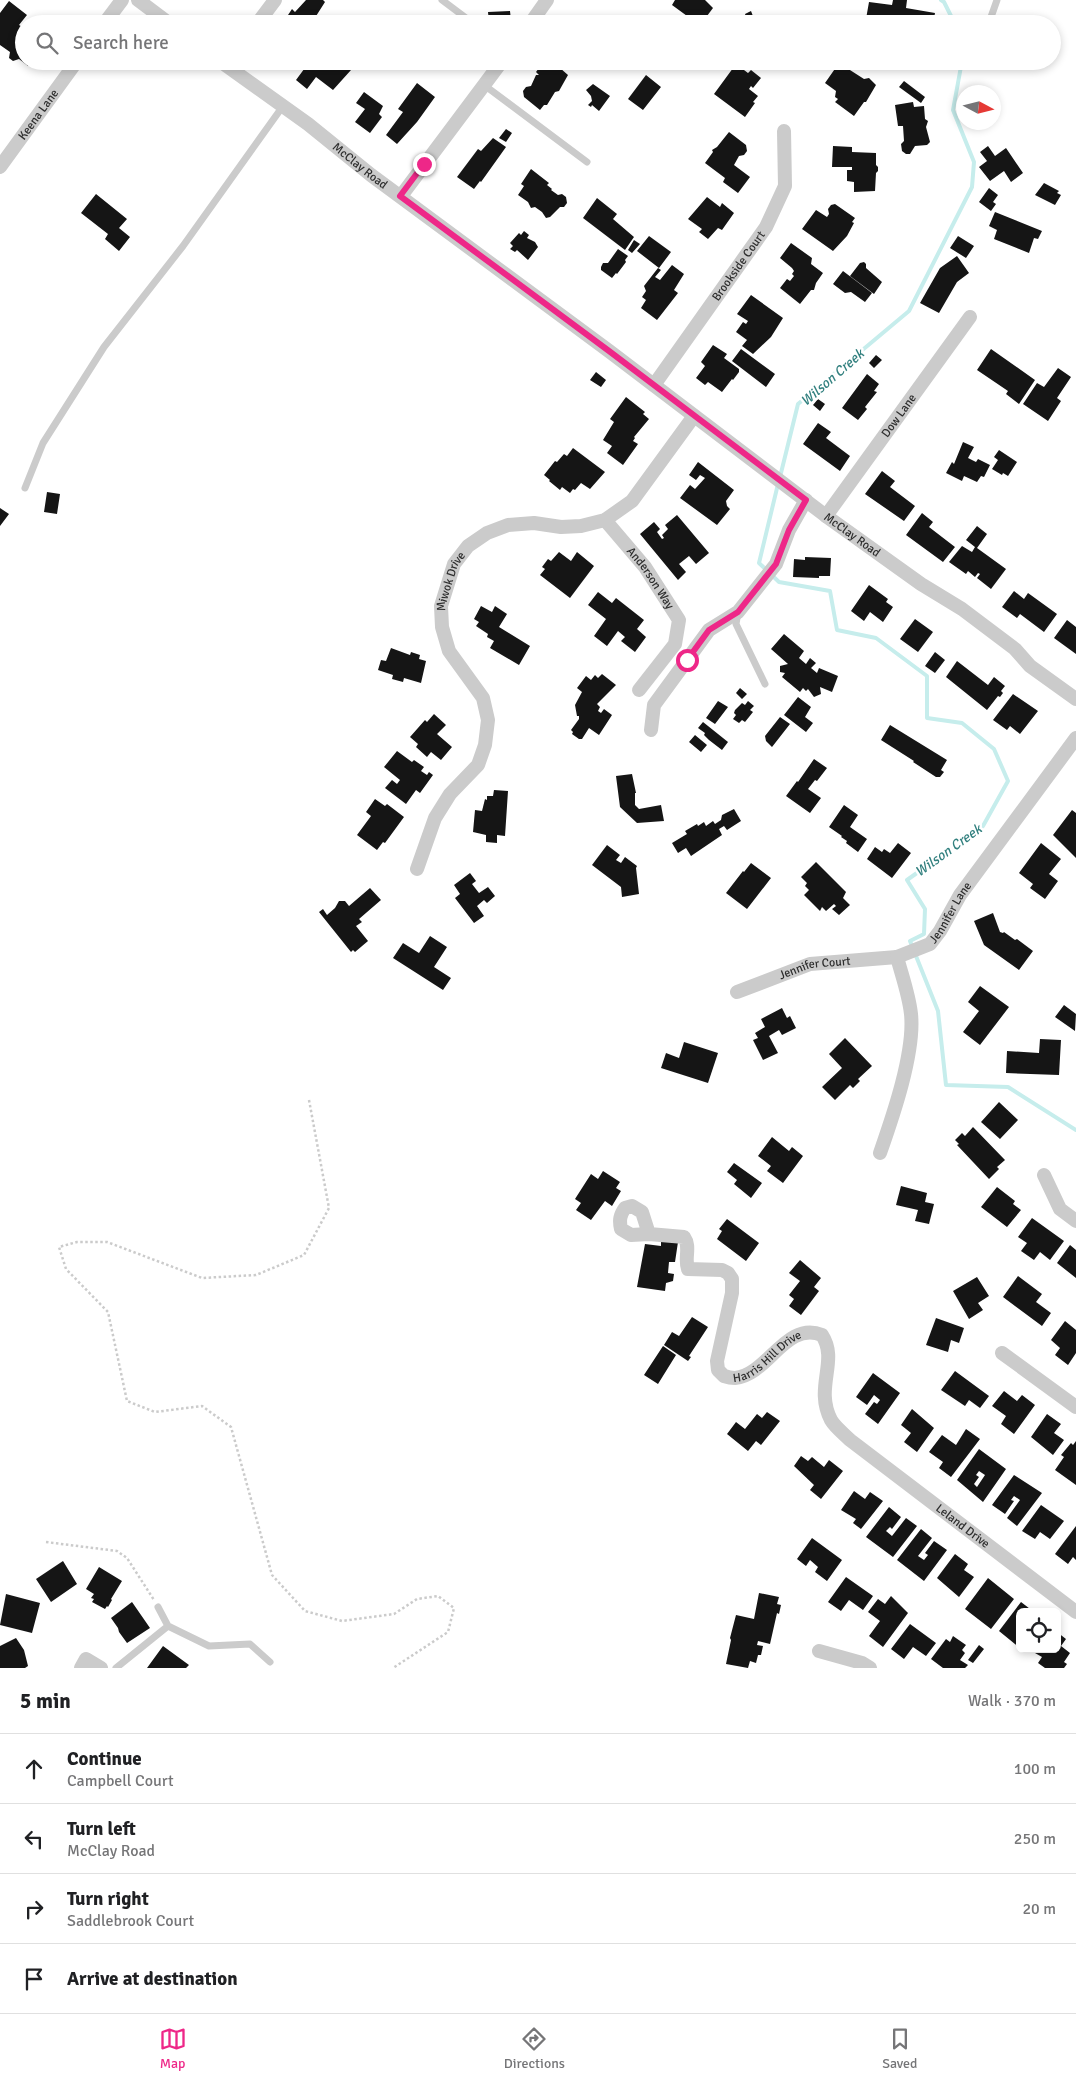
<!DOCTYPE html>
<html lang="en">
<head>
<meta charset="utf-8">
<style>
  :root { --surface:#fff; --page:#f6f6f6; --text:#202124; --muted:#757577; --line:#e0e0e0; --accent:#ee2788 }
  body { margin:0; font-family:Signika,sans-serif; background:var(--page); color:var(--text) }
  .controls { position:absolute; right:15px; bottom:15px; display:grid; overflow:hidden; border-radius:8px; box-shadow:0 2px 8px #0003 }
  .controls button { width:45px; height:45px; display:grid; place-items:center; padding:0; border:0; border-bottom:1px solid var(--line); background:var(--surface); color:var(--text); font:25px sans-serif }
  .compass { position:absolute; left:956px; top:85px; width:45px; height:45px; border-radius:50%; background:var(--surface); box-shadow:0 2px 8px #0003; rotate:97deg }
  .stop { position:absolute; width:15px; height:15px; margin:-11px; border:4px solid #ee2788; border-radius:50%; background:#fff }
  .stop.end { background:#ee2788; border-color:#fff; box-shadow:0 1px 5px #0008 }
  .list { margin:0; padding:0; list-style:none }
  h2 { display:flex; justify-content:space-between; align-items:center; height:65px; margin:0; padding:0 20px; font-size:21px }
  h2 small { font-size:16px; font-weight:400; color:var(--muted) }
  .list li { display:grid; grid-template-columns:32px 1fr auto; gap:15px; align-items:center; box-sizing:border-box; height:70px; padding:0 20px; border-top:1px solid var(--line) }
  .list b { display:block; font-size:19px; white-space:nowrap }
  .list p { margin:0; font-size:16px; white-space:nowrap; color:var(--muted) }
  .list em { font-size:16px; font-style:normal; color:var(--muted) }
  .icon { flex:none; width:28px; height:28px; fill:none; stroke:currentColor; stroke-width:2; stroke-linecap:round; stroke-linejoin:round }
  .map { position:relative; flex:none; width:1076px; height:1668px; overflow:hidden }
  .search { position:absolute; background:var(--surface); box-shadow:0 2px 8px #0003; left:15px; right:15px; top:15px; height:55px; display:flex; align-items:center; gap:12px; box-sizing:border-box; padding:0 18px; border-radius:28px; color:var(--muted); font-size:19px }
  .sheet { height:345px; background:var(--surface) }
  nav { display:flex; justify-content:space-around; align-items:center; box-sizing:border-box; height:70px; border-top:1px solid var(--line); background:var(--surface); font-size:14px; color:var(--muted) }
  nav a { display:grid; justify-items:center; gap:2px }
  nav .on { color:var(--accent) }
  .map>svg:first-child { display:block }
</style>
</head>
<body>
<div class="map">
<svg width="1076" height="1668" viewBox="0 0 1076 1668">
  <rect width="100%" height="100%" fill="#fff"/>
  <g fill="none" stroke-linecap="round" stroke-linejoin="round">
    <!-- stream -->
    <path stroke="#c6edec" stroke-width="4" d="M 941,0 L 944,2 L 955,24
      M 780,477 L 798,404 L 909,311 L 972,187 L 974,162 L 953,110 L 962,61
      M 778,484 L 759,563 L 779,582 L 830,591 L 837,630 L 876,638 L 927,676 L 927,718 L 962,723 L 994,749 L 1008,781 L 983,826 L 907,880 L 925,909 L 924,934 L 910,941 L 938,1011 L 946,1085 L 1008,1087 L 1076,1130"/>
  </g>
  <!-- building -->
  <path fill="#151515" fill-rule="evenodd" d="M 306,0 L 323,0 L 325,2 L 311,24 L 284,24 L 288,19 L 286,18 L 292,9 L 295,12 Z
    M 675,0 L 705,0 L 713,8 L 701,24 L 698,24 L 672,5 Z
    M 893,0 L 907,0 L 906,8 L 935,13 L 933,24 L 894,24 L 866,19 L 869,2 L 892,5 Z
    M 9,1 L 27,15 L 19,25 L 24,28 L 24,61 L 32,61 L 28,66 L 19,59 L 13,61 L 9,58 L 10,52 L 0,45 L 0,13 Z
    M 510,11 L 511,20 L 489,22 L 488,12 Z
    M 751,11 L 756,24 L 748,24 L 745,14 Z
    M 429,15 L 440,24 L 422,24 Z
    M 814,15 L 816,24 L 764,24 L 764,23 Z
    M 634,16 L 645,24 L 629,24 Z
    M 310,61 L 325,61 L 335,69 L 340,62 L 351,70 L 333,90 L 316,77 L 307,89 L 296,80 Z
    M 451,61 L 464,61 L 460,67 Z
    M 544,61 L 558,61 L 563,65 L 560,68 L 568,75 L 559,91 L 555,92 L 547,105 L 544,105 L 540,110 L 524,97 L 523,91 L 526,87 L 531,86 L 536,75 L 539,75 L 536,72 Z
    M 585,61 L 608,61 L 609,63 L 601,70 L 591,63 L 588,64 Z
    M 839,63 L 864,79 L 869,78 L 876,85 L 866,102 L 864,102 L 854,116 L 835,102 L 838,99 L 835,97 L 836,91 L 825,83 Z
    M 736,64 L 748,73 L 751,70 L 761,78 L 753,88 L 751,86 L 749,89 L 758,96 L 753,102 L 755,103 L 745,117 L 714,94 Z
    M 646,75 L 661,87 L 643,110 L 628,99 Z
    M 904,81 L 925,97 L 921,103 L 899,87 Z
    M 417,83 L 435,97 L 417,122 L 397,144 L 386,135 L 403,112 L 398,109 Z
    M 593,84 L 610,96 L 599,111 L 592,105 L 591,107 L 588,105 L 592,101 L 591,96 L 586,90 Z
    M 364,92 L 383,106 L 379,114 L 382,117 L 370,133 L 355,122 L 365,109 L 356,103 Z
    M 913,102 L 914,107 L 924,106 L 925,119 L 928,121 L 926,127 L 930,142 L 927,145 L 915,146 L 910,154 L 906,154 L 902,151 L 901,144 L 904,141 L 903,126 L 898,126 L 895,105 Z
    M 506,129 L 512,133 L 506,142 L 499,138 Z
    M 729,132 L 746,145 L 747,151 L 744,155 L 739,156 L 734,165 L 750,177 L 738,193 L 723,182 L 725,178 L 705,163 L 713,152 L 712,150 L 717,147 Z
    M 493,138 L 506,147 L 481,182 L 480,181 L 474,189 L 457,177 L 478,149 L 481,151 Z
    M 833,146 L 852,147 L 852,152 L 876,153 L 876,165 L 878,167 L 878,171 L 876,173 L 875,191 L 854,192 L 854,182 L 847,181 L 847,170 L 852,170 L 852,167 L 832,167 Z
    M 988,146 L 995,156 L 1006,148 L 1023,173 L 1011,182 L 1004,171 L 990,181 L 979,167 L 987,161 L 980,152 Z
    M 531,169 L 549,183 L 547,185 L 552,189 L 551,190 L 558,195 L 562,194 L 566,197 L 567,203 L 564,207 L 560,207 L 550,217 L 546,218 L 542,212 L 535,207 L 531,208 L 528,202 L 518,195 L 524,186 L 521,184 Z
    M 1044,183 L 1059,191 L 1057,193 L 1061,195 L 1055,205 L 1035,195 Z
    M 989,188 L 998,195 L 993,202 L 996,204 L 991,211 L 979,202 Z
    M 96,194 L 127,219 L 119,228 L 130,237 L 119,251 L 105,239 L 108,234 L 81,213 Z
    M 707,197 L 720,207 L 722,203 L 734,213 L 722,230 L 718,228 L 708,239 L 699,232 L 702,229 L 688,219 Z
    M 597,198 L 617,214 L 613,219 L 634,237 L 625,250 L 583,218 Z
    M 835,204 L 855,218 L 852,222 L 854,223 L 847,236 L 833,251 L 802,229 L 816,210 L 827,217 L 829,214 L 828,209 L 831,205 Z
    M 995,212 L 1042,231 L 1038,239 L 1034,238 L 1029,253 L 994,239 L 997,230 L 989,226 Z
    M 524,231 L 529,235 L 527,238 L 535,242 L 538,247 L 528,260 L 517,250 L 515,252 L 510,249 L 513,246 L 510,243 L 519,233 L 521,235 Z
    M 649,236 L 671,252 L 659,268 L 637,251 Z
    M 958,236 L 974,246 L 966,258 L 950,248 Z
    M 634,240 L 640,244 L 632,253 L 628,250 Z
    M 791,243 L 812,258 L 811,264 L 823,273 L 816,283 L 814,290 L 811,290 L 800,304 L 780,288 L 787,279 L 790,281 L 794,276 L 792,274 L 794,271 L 792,268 L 780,258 Z
    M 618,249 L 628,256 L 625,260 L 626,262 L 617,274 L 616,273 L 612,278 L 601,270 L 601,267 L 603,263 L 608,263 Z
    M 957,256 L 969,273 L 957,282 L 939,313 L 920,303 L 940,268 Z
    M 864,262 L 866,264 L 866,268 L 882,282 L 874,294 L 850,276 L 860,263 Z
    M 672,265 L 684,274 L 674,290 L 678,293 L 657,320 L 641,308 L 646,300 L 642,297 L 646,291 L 644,286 L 658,268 L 661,270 L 655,277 L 660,280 Z
    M 843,271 L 872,293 L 865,302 L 851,292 L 845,293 L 833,284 Z
    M 751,295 L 783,318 L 771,337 L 753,354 L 742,346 L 747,340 L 736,332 L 743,322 L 746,324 L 748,321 L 737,314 Z
    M 713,345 L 727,354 L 724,358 L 739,369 L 739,372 L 733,380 L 732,379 L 722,392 L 708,382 L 705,385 L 696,378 L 705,366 L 701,362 Z
    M 741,349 L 775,374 L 766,387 L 732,361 Z
    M 991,349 L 1035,380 L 1019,404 L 1006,394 L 1008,391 L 977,370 Z
    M 876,355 L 882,360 L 874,368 L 869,363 Z
    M 1058,368 L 1071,377 L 1057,398 L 1061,401 L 1048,421 L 1023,404 L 1037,383 L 1044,387 Z
    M 596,372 L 606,380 L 601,387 L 590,380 Z
    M 867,374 L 879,384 L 874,391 L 877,392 L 865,407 L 867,409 L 858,420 L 842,408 Z
    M 626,397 L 645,412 L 643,414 L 649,419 L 634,437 L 635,438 L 633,441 L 638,444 L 623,465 L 607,453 L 612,446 L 603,440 L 614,422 L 610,419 Z
    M 818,399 L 825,404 L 820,411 L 813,405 Z
    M 818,423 L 831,432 L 826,438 L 850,456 L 840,471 L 803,444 Z
    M 963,442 L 974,447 L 968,458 L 976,462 L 978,459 L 990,465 L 984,477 L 981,476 L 977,482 L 964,476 L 962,481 L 946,473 L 952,462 L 954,464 Z
    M 573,448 L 605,472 L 590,489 L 581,483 L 575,490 L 573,489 L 570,493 L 562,487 L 560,490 L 549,481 L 550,480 L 544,475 L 555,461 L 557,462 L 564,454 L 567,456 Z
    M 999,450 L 1017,462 L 1008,476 L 1003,473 L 1002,475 L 992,469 L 998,460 L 994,457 Z
    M 698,462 L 734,490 L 726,501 L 727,506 L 730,509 L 717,525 L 680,498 L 690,485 L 695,489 L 705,478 L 700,475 L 696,480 L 689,475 Z
    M 882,471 L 895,481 L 890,487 L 915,506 L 904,521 L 865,494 Z
    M 47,492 L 60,494 L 57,514 L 44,512 Z
    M 0,508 L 9,514 L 0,526 Z
    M 922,513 L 933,522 L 929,527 L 955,547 L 943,562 L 906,535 Z
    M 677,515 L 709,553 L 696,564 L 689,556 L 679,564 L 686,572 L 678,580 L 640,534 L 654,522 L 660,529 L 657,532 L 662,539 L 664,538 L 662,535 L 668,529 L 665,525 Z
    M 977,526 L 987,534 L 977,548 L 1006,569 L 991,589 L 977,578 L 980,574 L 978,573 L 975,577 L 968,571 L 966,574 L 949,562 L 962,546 L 972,552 L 975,547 L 966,540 Z
    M 559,552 L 571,561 L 577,552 L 594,566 L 570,598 L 540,575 L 545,569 L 542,567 L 548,559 L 551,561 Z
    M 805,557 L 831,558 L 830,576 L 819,576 L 819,578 L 793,577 L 794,559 L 805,560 Z
    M 869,585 L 888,599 L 886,602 L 893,607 L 883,622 L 870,612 L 864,621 L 851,611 Z
    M 1014,591 L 1024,599 L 1028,593 L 1057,614 L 1044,632 L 1020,614 L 1017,618 L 1002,607 Z
    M 598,592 L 612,603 L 616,598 L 644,620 L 637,629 L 646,637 L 635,652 L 621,641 L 625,637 L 618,631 L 607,646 L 594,636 L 606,619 L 588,605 Z
    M 481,606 L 492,612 L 495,606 L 507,614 L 499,627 L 530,646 L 519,665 L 490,648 L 494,641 L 487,637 L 488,634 L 476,626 L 479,622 L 474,619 Z
    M 915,619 L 933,632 L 918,652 L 900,639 Z
    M 1067,620 L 1076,627 L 1076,654 L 1054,638 Z
    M 784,634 L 804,651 L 799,658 L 806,664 L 810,658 L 816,663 L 811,668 L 817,673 L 819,668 L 838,676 L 832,692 L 820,687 L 821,694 L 814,697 L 808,689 L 806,691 L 803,688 L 800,692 L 782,677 L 785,673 L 780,672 L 780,666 L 788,664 L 771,649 Z
    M 391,648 L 410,655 L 411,652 L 420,655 L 419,659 L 426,661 L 421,683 L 404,678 L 403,682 L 392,679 L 393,675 L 378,670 L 381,660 L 386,661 Z
    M 935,652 L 945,660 L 935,673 L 925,666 Z
    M 957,661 L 988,685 L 994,677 L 1005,686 L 1001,691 L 1003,693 L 1000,697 L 998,696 L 987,710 L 946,677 Z
    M 602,674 L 616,685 L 597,704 L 600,707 L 598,711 L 601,713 L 604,709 L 612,715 L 599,735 L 589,728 L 582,739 L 579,739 L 572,734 L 573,732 L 571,730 L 579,719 L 579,716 L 577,716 L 575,705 L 582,692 L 577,688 L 586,676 L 591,680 L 595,675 L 598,678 Z
    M 740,688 L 747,694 L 742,699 L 736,693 Z
    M 1013,694 L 1038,711 L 1020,734 L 1010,726 L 1007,730 L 993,720 Z
    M 798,697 L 811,707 L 805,717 L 813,723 L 806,732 L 784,715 Z
    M 718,701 L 728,707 L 715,724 L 706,718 Z
    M 748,701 L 754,706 L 750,710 L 753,712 L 745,722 L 742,720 L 739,723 L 733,719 L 736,715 L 734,713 L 735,710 L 742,703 L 745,705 Z
    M 434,714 L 446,725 L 437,734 L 452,747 L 441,760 L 431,752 L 427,757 L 416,747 L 418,744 L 410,737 L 425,720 L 427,722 Z
    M 780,717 L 790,724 L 772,747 L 766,741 L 765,736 Z
    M 703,722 L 728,742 L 722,750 L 709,740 L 704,735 L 705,733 L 698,728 Z
    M 890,725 L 947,760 L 941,770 L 944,772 L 940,777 L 936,777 L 913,762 L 914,761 L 881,740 Z
    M 695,735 L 707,745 L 701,752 L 689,742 Z
    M 397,751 L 412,762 L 414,760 L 424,767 L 421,771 L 427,775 L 429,772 L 433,775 L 420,793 L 416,790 L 406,804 L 385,788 L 392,780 L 397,784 L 400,780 L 384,767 Z
    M 814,759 L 827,768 L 817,781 L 815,780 L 808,789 L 821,798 L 810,813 L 786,796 L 797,781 L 798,782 Z
    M 632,774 L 636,793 L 635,793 L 635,805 L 639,809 L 661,805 L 664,821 L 637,823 L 620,807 L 616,776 Z
    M 494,790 L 508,791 L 505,836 L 497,835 L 497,843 L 486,842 L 486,835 L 473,832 L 475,810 L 482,811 L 485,799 L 487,800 L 487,796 L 493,796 Z
    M 375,799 L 385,806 L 387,804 L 404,817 L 385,843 L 383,842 L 377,850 L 357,835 L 371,816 L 366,812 Z
    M 844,805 L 858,815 L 850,827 L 867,839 L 858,852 L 846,843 L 847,841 L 841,837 L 842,836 L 829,827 Z
    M 734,809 L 741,821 L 727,830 L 724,826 L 719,829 L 722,835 L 691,856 L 686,848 L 678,853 L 672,843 L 687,834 L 685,831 L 697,824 L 698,826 L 704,822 L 706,826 L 713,821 L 715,824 L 721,820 L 722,815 Z
    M 1072,810 L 1076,813 L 1076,858 L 1053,835 Z
    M 898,843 L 911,853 L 892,878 L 867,859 L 875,847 L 882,852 L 884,849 L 890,853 Z
    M 1041,843 L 1061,859 L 1049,874 L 1058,881 L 1045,899 L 1030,888 L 1033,884 L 1019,873 Z
    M 607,845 L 620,855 L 616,860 L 621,863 L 625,857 L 637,866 L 636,868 L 639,894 L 622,897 L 621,887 L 592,865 Z
    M 816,862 L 846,892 L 843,898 L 850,905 L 839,915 L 832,909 L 836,906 L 834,904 L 826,911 L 822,907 L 820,911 L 804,895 L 809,890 L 805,886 L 807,883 L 801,877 Z
    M 751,863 L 771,878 L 747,909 L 726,893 L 743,871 L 744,872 Z
    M 470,873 L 476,881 L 472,884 L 479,893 L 488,887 L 495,896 L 487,903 L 484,900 L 477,906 L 484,916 L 474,923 L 455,898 L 460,894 L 454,885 Z
    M 370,888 L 381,900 L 359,919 L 362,922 L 356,926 L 368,941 L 355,952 L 353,950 L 351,952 L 319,912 L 323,909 L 327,915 L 335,908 L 339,901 L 345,901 L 349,906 Z
    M 993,913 L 1000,932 L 1003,933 L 1004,932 L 1015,940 L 1017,939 L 1033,951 L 1019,970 L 984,945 L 974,921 Z
    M 430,936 L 447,947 L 434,967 L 451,978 L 443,990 L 393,958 L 403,943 L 419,953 Z
    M 980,986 L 1009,1007 L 980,1045 L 963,1032 L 979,1011 L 968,1002 Z
    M 1064,1005 L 1076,1014 L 1075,1031 L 1055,1017 Z
    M 782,1008 L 787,1018 L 790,1016 L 796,1028 L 782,1035 L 779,1030 L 769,1036 L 778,1053 L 763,1060 L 753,1040 L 758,1038 L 755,1033 L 765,1027 L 761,1019 Z
    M 845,1038 L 872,1066 L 858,1079 L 860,1081 L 853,1088 L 850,1085 L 835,1100 L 822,1087 L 842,1068 L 829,1054 Z
    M 1040,1039 L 1061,1040 L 1059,1075 L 1006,1073 L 1007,1051 L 1039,1053 Z
    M 684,1042 L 718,1053 L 708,1083 L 661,1068 L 666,1053 L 679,1058 Z
    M 999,1102 L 1018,1120 L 1000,1139 L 981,1122 Z
    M 973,1127 L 1005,1160 L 997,1167 L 999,1169 L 989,1179 L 957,1145 L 959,1144 L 955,1140 L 962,1133 L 965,1136 Z
    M 772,1137 L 789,1151 L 792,1147 L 803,1156 L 783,1183 L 767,1171 L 771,1166 L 758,1156 Z
    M 734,1163 L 762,1183 L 751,1198 L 734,1184 L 737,1180 L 727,1172 Z
    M 603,1171 L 620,1182 L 616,1188 L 621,1191 L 612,1206 L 605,1201 L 591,1220 L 576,1210 L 581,1203 L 575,1199 L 591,1174 L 598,1179 Z
    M 901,1186 L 927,1193 L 925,1202 L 934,1204 L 929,1224 L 915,1221 L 918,1210 L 896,1205 Z
    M 997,1187 L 1015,1201 L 1013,1204 L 1021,1210 L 1007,1227 L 981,1207 Z
    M 1032,1218 L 1064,1241 L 1050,1260 L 1040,1252 L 1034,1260 L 1021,1251 L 1027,1243 L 1018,1237 Z
    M 727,1219 L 759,1243 L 746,1261 L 717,1239 L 722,1231 L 719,1229 Z
    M 661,1239 L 678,1242 L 675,1262 L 669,1262 L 668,1273 L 674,1274 L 673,1281 L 666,1283 L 665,1291 L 637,1287 L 645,1244 L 661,1246 Z
    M 1070,1245 L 1076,1250 L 1076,1278 L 1057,1263 Z
    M 800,1260 L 821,1278 L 814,1287 L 819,1291 L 801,1315 L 789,1306 L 794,1299 L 789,1295 L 800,1281 L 789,1273 Z
    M 1018,1276 L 1042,1294 L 1036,1302 L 1051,1313 L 1042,1326 L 1003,1297 Z
    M 977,1277 L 989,1296 L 978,1303 L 983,1310 L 969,1319 L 953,1291 Z
    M 692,1317 L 708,1327 L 689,1356 L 691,1357 L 688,1361 L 664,1345 L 672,1332 L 679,1336 Z
    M 936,1318 L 964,1328 L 959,1343 L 951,1340 L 948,1352 L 926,1345 Z
    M 1065,1321 L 1076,1330 L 1076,1353 L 1068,1365 L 1055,1355 L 1060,1348 L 1051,1340 Z
    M 663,1346 L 676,1355 L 658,1384 L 644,1375 Z
    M 955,1371 L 989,1396 L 980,1408 L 969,1400 L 965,1406 L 941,1390 Z
    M 873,1373 L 900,1393 L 878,1424 L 865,1414 L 874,1402 L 877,1404 L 880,1400 L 874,1395 L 867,1405 L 856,1397 Z
    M 1004,1391 L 1017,1401 L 1022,1395 L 1035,1405 L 1014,1434 L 1001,1424 L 1006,1416 L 992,1406 Z
    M 912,1409 L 934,1428 L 917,1452 L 904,1442 L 911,1433 L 901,1425 Z
    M 767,1412 L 780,1421 L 761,1445 L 756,1441 L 748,1451 L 727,1434 L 736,1422 L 745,1429 L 757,1414 L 762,1418 Z
    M 1047,1414 L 1061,1424 L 1054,1433 L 1064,1440 L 1053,1455 L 1031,1437 Z
    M 966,1429 L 980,1439 L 951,1477 L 939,1468 L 943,1462 L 929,1452 L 942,1435 L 956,1445 Z
    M 1076,1441 L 1076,1485 L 1055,1470 L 1064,1457 L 1061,1455 L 1071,1443 L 1073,1445 Z
    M 979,1449 L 1006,1469 L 983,1502 L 957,1480 ZM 979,1471 L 985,1475 L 977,1487 L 974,1484 L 979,1477 L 976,1475 Z
    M 801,1456 L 808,1461 L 812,1457 L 824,1467 L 829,1460 L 843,1471 L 821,1499 L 810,1490 L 814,1485 L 794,1466 Z
    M 1014,1475 L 1042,1493 L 1017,1526 L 1007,1518 L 1020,1500 L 1014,1496 L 1011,1500 L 1014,1501 L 1005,1514 L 992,1505 Z
    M 854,1491 L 865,1499 L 870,1492 L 883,1501 L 861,1529 L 853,1523 L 856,1519 L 841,1510 Z
    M 1041,1505 L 1064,1521 L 1050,1539 L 1040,1532 L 1035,1539 L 1022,1531 Z
    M 889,1507 L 901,1517 L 892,1529 L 890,1527 L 886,1531 L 892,1536 L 906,1518 L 917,1526 L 893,1557 L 866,1537 Z
    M 1076,1526 L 1076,1560 L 1073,1557 L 1068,1564 L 1055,1554 Z
    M 921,1529 L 932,1538 L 918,1556 L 924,1560 L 928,1555 L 925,1553 L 934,1541 L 947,1550 L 924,1581 L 897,1560 Z
    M 812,1538 L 842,1560 L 827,1581 L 815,1572 L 818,1567 L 810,1560 L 806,1566 L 797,1559 Z
    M 955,1554 L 968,1564 L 964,1570 L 974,1577 L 959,1597 L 937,1578 Z
    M 63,1561 L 77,1584 L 51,1602 L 36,1579 Z
    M 99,1567 L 122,1581 L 111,1599 L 112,1600 L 108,1607 L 107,1606 L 105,1609 L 92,1602 L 94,1599 L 91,1598 L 94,1594 L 86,1589 Z
    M 846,1577 L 873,1596 L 863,1610 L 849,1600 L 841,1611 L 828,1602 Z
    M 988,1578 L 1014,1599 L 991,1629 L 965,1609 Z
    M 759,1593 L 779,1597 L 777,1604 L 781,1605 L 779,1614 L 777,1613 L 770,1644 L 758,1641 L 757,1645 L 763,1646 L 761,1655 L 758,1655 L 756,1663 L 750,1661 L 748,1668 L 726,1664 L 731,1640 L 730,1638 L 736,1615 L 754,1619 Z
    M 6,1594 L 40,1603 L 32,1633 L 0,1625 Z
    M 891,1596 L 908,1613 L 883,1647 L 869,1636 L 880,1621 L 868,1612 L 878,1599 L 885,1604 Z
    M 132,1602 L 150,1628 L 127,1643 L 119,1632 L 118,1628 L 111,1618 Z
    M 1021,1602 L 1034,1612 L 1020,1612 L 1020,1648 L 999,1631 Z
    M 910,1624 L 936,1643 L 926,1656 L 913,1647 L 904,1659 L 891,1649 Z
    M 1057,1632 L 1066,1639 L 1061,1646 L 1070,1653 L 1064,1662 L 1067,1664 L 1064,1668 L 1045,1668 L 1038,1663 L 1042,1657 L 1035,1653 L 1037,1649 L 1057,1649 Z
    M 953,1636 L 966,1645 L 962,1650 L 965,1653 L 960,1660 L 968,1665 L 965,1668 L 943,1668 L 931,1659 L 946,1639 L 950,1642 Z
    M 16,1638 L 24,1650 L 28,1666 L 25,1668 L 0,1668 L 0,1646 Z
    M 979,1645 L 984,1649 L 973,1663 L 968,1660 Z
    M 163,1646 L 189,1665 L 186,1668 L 147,1668 Z"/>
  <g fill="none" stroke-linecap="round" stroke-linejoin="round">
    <!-- path -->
    <path stroke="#cbcbcb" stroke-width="2.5" stroke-dasharray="2.5 2.5" stroke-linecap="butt" d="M 309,1100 L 329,1208 L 304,1255 L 256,1275 L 202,1278 L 107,1242 L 77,1242 L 59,1247 L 66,1269 L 108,1312 L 127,1401 L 155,1412 L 202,1406 L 231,1427 L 272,1575 L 305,1611 L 342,1621 L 394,1614 L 417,1599 L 438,1596 L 454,1608 L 448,1632 L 393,1668
      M 46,1542 L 117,1551 L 127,1558 L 154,1600"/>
    <!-- service -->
    <path stroke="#cbcbcb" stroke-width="7" d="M 442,0 L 474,24
      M 992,24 L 991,17 L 997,0
      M 1005,61 L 1006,64
      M 484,85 L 587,162
      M 25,488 L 43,443 L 104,347 L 183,246 L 283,106
      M 738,612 L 736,624 L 765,684
      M 158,1607 L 168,1626
      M 116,1668 L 168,1626 L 209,1646 L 250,1644 L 270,1662"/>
    <!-- minor -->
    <g stroke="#cbcbcb" stroke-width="14">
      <path d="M 138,0 L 170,24"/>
      <path d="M 104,24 L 122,0"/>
      <path d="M 257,24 L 275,0"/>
      <path d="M 530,24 L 547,0"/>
      <path id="s1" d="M 220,61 L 308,124 L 371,175 L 609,351 L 826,516 L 921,584 L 962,609 L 1015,649 L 1030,666 L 1076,699"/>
      <path id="s2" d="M 0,167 L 77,61"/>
      <path d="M 401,196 L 502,61"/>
      <path id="s3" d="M 654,385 L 766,227 L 785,186 L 784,131"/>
      <path id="s4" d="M 826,516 L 970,317"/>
      <path id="s5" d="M 605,520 L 645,567 L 679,620 L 675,644 L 639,690"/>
      <path d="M 651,730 L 654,705 L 709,630 L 738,612 L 776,564 L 789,530 L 806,500"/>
      <path id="s6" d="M 417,869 L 435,818 L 450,794 L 478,765 L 485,745 L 488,720 L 483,698 L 449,651 L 442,627 L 441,606 L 454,564 L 468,546 L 487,533 L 508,525 L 534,523 L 561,527 L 581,526 L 605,520 L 632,501 L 694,416"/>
      <path id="s7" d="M 737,992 L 810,964 L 897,957"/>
      <path id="s8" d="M 880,1153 C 893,1116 915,1052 911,1014 C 909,995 902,976 897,957 L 930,944 L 940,931 L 960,895 L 1076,738"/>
      <path d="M 1044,1175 L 1060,1209 L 1076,1221"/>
      <path id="s9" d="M 649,1234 L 631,1235 L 621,1229 C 619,1220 620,1215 625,1208 L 632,1206 L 642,1212 L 649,1234 L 684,1237 C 691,1247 684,1258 688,1269 L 722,1270 L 728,1273 L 732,1279 L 732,1293 L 717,1361 L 718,1370 L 724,1376 C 727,1377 732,1378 735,1378 C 768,1375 786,1320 822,1335 C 839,1361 814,1387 831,1420 C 835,1427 844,1434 850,1440 L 1076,1612"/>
      <path d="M 1002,1353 L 1076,1407"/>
      <path d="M 819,1651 L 862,1663 L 870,1668"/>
      <path d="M 81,1668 L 86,1659 L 101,1668"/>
    </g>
  </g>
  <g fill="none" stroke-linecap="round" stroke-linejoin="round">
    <!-- route -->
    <path stroke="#ee2788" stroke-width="6" d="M 424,164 L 400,196 L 609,351 L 806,500 L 789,530 L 776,564 L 738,612 L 709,630 L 687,660"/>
  </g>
  <g text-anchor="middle" stroke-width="5" stroke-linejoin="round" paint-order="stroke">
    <!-- street labels -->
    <g font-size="12" fill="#2e2e2e" stroke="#fff">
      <text dy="4" stroke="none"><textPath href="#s2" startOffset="65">Keena Lane</textPath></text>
      <text dy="4" stroke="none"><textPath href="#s1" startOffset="175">McClay Road</textPath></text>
      <text dy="4" stroke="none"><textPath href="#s3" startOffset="146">Brookside Court</textPath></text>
      <text dy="4" stroke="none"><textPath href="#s4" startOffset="124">Dow Lane</textPath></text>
      <text dy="4" stroke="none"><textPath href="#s1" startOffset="790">McClay Road</textPath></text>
      <text dy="4" stroke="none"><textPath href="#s5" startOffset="74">Anderson Way</textPath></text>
      <text dy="4" stroke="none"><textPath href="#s6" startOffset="322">Miwok Drive</textPath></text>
      <text dy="4" stroke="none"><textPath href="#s8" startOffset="275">Jennifer Lane</textPath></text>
      <text dy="4" stroke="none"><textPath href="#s7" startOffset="82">Jennifer Court</textPath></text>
      <text dy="4" stroke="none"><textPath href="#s9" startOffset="361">Harris Hill Drive</textPath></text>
      <text dy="4" stroke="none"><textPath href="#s9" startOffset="681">Leland Drive</textPath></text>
    </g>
    <!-- water labels -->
    <g font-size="14" font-style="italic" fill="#32807f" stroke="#fff">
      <text transform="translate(832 377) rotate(-41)" y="5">Wilson Creek</text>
      <text transform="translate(948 850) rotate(-36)" y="5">Wilson Creek</text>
    </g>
  </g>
</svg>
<div class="controls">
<button><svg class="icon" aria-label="locate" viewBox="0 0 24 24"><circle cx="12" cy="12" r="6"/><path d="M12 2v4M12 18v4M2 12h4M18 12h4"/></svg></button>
</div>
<svg class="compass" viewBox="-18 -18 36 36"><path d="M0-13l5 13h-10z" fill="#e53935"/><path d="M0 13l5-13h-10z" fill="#757577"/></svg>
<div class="stop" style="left:687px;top:660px"></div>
<div class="stop end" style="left:424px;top:164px"></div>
<div class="search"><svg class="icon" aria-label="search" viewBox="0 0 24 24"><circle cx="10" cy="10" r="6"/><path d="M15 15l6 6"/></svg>Search here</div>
</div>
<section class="sheet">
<h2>5 min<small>Walk · 370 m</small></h2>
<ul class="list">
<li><svg class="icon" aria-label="ahead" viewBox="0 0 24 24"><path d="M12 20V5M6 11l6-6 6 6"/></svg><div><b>Continue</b><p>Campbell Court</p></div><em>100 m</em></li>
<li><svg class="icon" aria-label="left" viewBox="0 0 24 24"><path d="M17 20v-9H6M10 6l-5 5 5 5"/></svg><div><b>Turn left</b><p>McClay Road</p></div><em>250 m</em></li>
<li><svg class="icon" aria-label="right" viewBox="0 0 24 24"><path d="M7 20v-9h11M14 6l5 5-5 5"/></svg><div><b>Turn right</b><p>Saddlebrook Court</p></div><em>20 m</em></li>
<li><svg class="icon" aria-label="arrive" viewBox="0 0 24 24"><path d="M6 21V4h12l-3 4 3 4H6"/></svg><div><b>Arrive at destination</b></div></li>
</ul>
</section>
<nav>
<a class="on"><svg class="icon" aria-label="map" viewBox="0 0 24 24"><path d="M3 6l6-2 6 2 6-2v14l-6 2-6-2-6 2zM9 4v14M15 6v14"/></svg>Map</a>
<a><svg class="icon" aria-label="directions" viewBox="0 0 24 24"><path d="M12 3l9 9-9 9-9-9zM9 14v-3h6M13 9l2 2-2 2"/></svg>Directions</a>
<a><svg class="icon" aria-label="saved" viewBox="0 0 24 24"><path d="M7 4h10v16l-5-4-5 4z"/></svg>Saved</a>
</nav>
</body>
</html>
